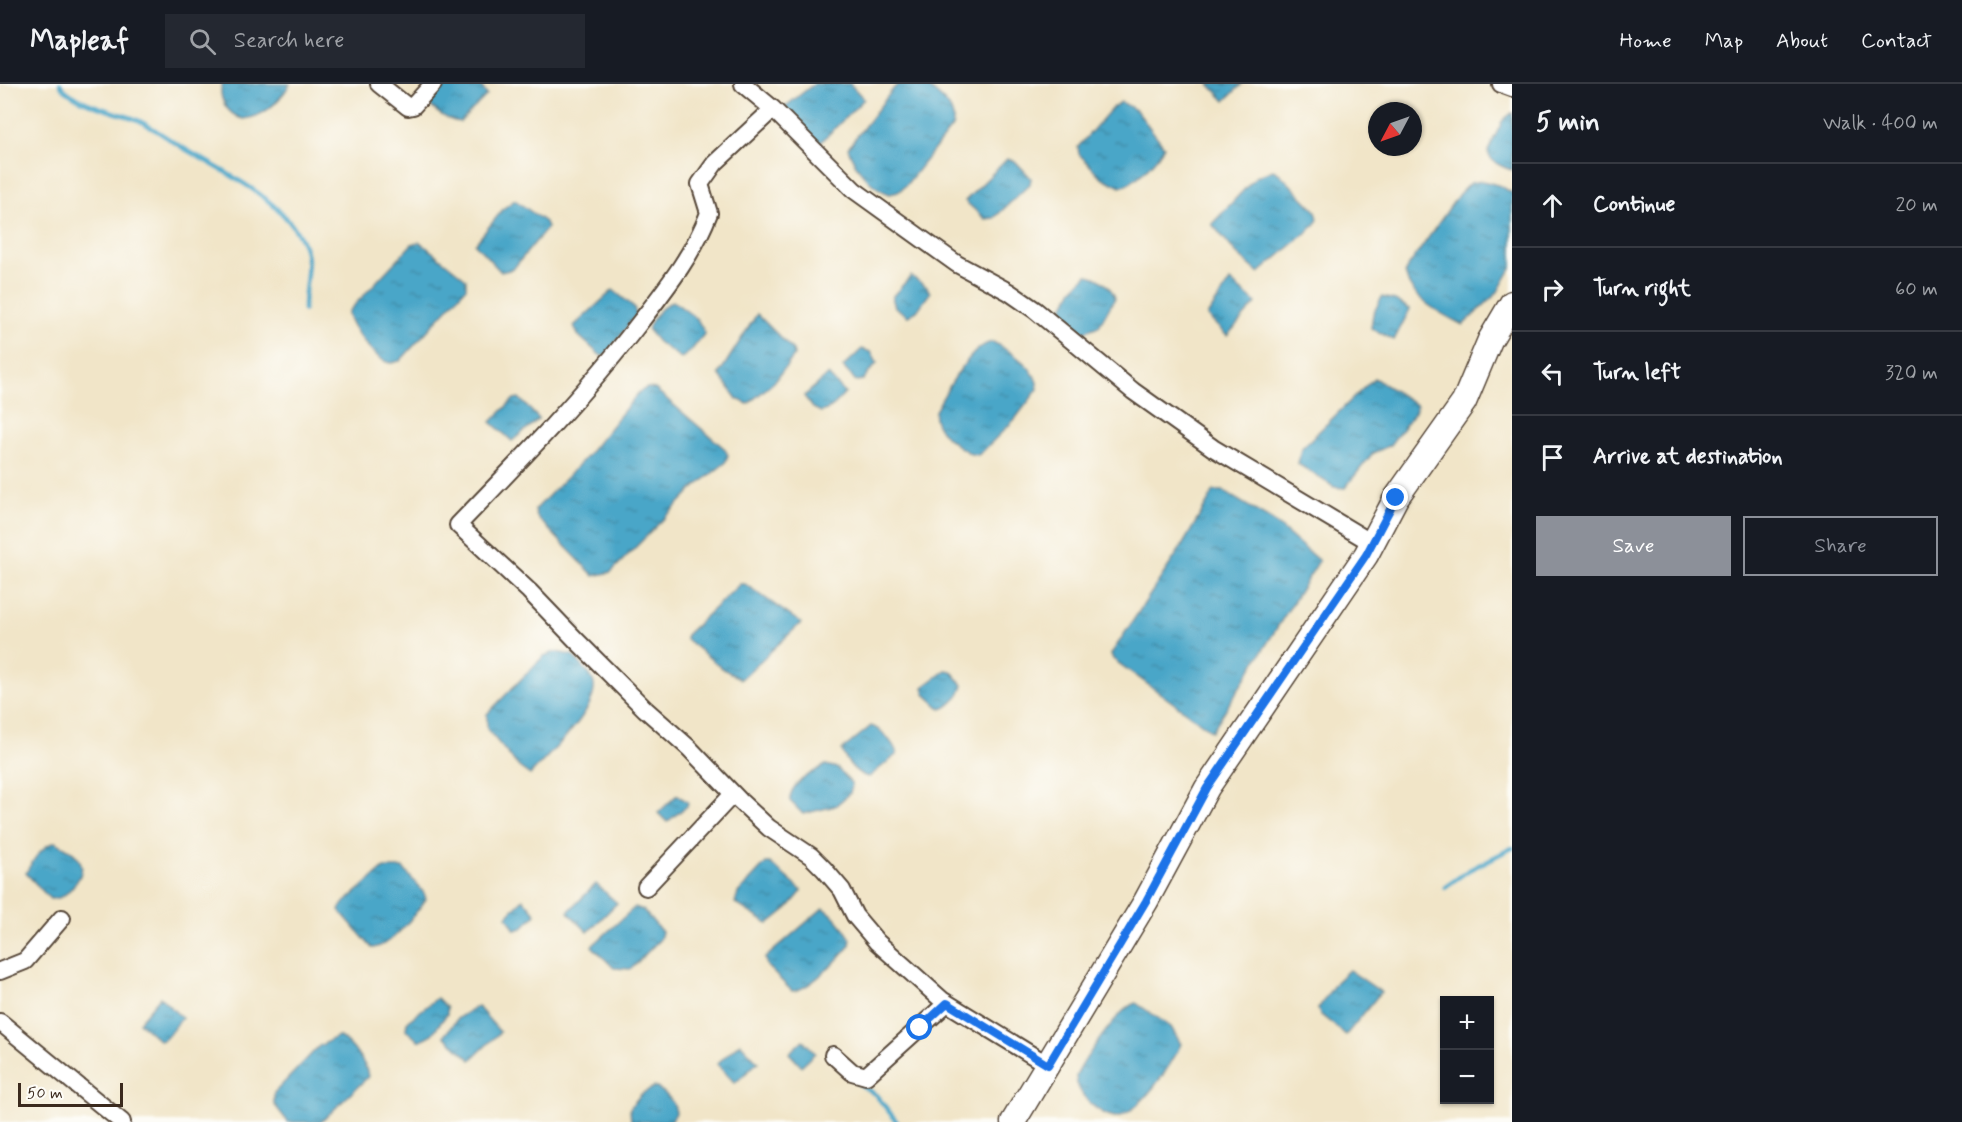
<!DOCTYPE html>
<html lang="en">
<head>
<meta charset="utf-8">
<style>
  :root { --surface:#171b24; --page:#242831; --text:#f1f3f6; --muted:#9ea1a6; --line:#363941; --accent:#8c9099 }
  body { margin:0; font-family:Mynerve,sans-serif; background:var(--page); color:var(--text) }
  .controls { position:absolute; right:18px; bottom:18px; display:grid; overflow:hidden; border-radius:0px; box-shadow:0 2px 4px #0004 }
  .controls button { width:54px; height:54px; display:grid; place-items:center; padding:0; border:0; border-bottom:2px solid var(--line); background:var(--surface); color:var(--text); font:30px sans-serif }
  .compass { position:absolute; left:1368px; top:18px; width:54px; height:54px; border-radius:50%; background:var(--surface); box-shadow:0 2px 4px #0004; rotate:229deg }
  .scale { position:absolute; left:18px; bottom:15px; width:105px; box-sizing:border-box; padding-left:6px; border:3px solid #3b2a1e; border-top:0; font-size:16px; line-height:21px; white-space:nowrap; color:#3b2a1e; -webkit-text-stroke:4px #fdfcf7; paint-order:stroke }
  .stop { position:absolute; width:18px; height:18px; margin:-14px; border:4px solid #1a73e8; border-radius:50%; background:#fff }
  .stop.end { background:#1a73e8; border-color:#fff; box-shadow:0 2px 6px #0008 }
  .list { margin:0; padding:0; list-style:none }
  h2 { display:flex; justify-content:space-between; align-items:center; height:78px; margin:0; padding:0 24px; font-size:26px }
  h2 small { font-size:20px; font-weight:400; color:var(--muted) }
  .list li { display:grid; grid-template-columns:39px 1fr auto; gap:18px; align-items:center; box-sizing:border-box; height:84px; padding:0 24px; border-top:2px solid var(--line) }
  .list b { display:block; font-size:22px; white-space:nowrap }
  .list em { font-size:20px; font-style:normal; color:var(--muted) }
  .actions { display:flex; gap:12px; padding:18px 24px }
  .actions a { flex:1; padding:14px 0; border:2px solid var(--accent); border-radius:0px; text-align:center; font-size:21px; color:var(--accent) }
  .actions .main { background:var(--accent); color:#fff }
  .icon { flex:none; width:33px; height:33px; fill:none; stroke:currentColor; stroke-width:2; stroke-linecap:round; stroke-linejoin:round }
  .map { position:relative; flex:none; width:1512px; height:1038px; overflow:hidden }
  header { display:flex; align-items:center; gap:36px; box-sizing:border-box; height:84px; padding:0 30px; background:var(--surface); border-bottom:2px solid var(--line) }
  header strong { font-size:28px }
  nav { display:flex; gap:33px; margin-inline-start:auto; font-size:21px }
  .search { width:420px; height:54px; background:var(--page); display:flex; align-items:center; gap:15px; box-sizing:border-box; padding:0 21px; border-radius:0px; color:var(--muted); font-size:22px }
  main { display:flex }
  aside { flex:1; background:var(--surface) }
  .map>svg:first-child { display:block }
</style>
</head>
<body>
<header>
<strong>Mapleaf</strong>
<div class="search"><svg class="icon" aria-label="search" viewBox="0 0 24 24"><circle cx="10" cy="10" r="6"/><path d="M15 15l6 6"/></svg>Search here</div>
<nav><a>Home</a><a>Map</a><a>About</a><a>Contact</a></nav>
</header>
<main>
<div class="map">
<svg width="1512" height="1038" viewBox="0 0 1512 1038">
  <defs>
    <pattern id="water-ripples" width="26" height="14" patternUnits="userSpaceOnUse" patternTransform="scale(1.5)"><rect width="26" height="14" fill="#49a6c8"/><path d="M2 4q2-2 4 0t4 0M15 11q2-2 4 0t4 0" fill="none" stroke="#3e87a2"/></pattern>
  </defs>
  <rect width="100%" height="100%" fill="#fdfcf7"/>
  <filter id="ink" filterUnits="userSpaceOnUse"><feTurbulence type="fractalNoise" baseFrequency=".0167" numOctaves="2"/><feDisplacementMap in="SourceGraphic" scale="12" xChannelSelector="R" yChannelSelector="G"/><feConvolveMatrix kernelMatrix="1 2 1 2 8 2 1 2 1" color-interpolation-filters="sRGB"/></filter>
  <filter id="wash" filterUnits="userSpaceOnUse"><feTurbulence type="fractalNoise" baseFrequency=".008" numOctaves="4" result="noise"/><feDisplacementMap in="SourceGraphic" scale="24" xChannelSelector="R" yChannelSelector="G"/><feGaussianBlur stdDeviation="1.35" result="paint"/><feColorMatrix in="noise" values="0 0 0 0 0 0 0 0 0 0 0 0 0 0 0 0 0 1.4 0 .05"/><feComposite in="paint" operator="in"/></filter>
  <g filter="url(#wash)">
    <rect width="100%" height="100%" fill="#f1e5c8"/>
    <!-- water -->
    <path fill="url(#water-ripples)" stroke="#426873" stroke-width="1.5" d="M 222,0 L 290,0 C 279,18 264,33 243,35 C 227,30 218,15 222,0 Z
      M 443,0 L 480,0 L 487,11 L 460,38 C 449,37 434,28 428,18 Z
      M 814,0 L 850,0 L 864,15 L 817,62 L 782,25 Z
      M 900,0 L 926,1 C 939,13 958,24 952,43 L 906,101 L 898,108 L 890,110 C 871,104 854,83 848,64 L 894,4 Z
      M 1209,0 L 1242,0 L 1225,17 Z
      M 1121,18 L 1136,26 L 1164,62 C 1158,76 1134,100 1120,103 L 1101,93 L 1079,70 L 1078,63 L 1113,23 Z
      M 1512,29 L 1512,86 C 1503,83 1489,78 1488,67 L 1503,36 Z
      M 1007,75 L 1015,77 L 1031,94 L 1030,100 L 994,134 L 985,135 L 965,117 Z
      M 1273,86 L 1280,90 L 1316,127 L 1318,135 L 1315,141 L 1259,189 L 1237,170 L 1212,140 L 1256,93 Z
      M 1483,97 L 1501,102 L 1512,109 L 1512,183 L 1497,209 L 1463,241 C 1443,231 1407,213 1405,187 L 1459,110 L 1470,99 Z
      M 515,116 L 545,138 L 547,144 L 513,185 L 501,188 L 475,160 L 504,124 Z
      M 420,158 L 466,195 L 466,204 L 400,277 C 398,277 393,279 391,279 C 377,278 348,241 348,228 L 412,160 Z
      M 1087,191 C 1098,192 1112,203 1115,214 L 1099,242 L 1083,248 L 1067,239 L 1060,229 L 1073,205 Z
      M 911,192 L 927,203 L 930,209 L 917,227 L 908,232 L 895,223 L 892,213 Z
      M 1230,197 L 1256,219 L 1227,252 L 1207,232 Z
      M 613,206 L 634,223 L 636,231 L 606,271 L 601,272 L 578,251 L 574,242 Z
      M 1382,213 L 1395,216 L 1410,225 L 1394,256 L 1371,244 L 1373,230 Z
      M 673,217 L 697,235 L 705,249 L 690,268 L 681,274 L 658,258 L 648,246 C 651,234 662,222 673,217 Z
      M 757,230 L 793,266 L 794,272 L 774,298 L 748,320 L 737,315 L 719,290 Z
      M 993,258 C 1010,268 1037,282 1038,305 L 1015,335 L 983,367 L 978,371 L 971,370 C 957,362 931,346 935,327 C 946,308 971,260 993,258 Z
      M 862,265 L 871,268 L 877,279 L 863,296 L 856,297 L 843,283 Z
      M 828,291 L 845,309 L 831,324 L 821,328 L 813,324 L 804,312 Z
      M 1374,294 L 1417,321 L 1415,328 L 1390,361 L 1372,370 L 1345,404 L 1334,403 L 1298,380 L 1301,365 Z
      M 647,304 L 655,305 L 724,364 L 728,371 L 725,379 L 695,403 L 611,488 L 594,492 L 537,433 L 535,426 L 587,372 L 639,308 Z
      M 519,314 L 539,335 L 512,357 L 491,338 L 514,315 Z
      M 1214,407 L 1223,407 L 1273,437 L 1319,477 L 1212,647 L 1113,575 L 1111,570 L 1182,462 Z
      M 740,500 L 745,500 L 801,539 L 741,595 L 723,585 L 686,555 L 687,550 Z
      M 555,568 L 572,571 C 579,579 593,591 594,601 C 597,628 547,671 530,691 L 519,683 L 487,645 L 487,630 L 544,572 Z
      M 946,586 L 951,587 L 963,601 C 962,610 950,623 941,625 L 925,610 L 923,603 Z
      M 871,642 C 881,645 894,659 897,670 L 869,693 C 857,691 845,677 842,666 Z
      M 826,681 L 837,684 L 852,700 L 850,709 L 835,722 L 803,730 L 790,717 C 789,699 813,688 826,681 Z
      M 677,711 L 688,718 L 687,722 L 667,738 L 658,729 Z
      M 55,758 C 77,768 92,781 73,802 C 65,811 62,815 50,815 L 26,789 C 31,778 42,762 55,758 Z
      M 766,779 L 770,779 L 802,807 L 788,824 L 768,840 L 735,819 L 738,809 Z
      M 384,784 L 403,784 L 424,809 L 426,815 C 415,830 392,863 372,864 L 339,826 L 343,820 Z
      M 596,800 L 617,819 L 588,848 L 568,828 Z
      M 523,815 L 536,830 L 522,844 L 515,846 L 507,832 Z
      M 635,823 L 643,826 L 662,848 L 660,855 L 631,885 L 614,884 L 592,862 Z
      M 823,824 C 834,829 844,844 851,855 L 850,861 C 840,874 808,907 792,907 L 767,882 L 765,874 Z
      M 1349,886 L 1381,908 L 1346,951 L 1320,930 L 1318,925 L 1336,898 Z
      M 160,913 L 182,934 L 165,955 L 160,957 L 139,938 Z
      M 437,914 L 447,924 L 447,930 L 432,950 L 419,957 L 406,946 L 407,938 Z
      M 1136,919 L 1171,943 L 1181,960 C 1172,980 1139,1031 1115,1033 C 1098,1030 1076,1010 1076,992 C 1084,976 1120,922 1136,919 Z
      M 477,922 L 500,948 L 471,976 L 444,952 L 458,934 Z
      M 338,952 C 350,959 367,978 368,993 L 321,1038 L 288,1038 L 274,1020 L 274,1009 L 319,962 Z
      M 803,956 L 815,969 L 801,982 L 789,969 Z
      M 740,959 L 758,978 L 735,999 L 717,980 Z
      M 654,1003 C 665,1007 675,1018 676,1029 L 671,1037 L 631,1038 L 630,1024 L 641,1010 Z"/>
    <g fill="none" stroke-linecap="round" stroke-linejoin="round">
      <!-- stream -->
      <path stroke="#49a6c8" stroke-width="4.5" d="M 60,0 C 70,17 114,28 133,34 C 149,40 165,53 180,62 C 221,87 277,111 301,155 C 314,179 303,202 304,226
        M 1445,803 L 1469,786 L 1512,764
        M 852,995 L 876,1011 L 897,1038"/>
    </g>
  </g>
  <g filter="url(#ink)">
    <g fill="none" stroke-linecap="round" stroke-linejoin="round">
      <!-- street casing -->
      <g stroke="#564638" stroke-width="20">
        <path id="street" d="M 379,0 L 408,23 L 413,22 L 433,0
          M 743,0 L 773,25 L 854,106 L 957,180 L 1009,208 L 1035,226 L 1133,307 L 1213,364 L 1372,459
          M 1501,0 L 1512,4
          M 773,25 L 715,79 L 700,100 L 709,129 C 694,169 668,202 641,237 C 585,310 522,375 458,441 L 529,507 L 576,556 L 645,625 L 689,664 L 740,717 L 769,744 L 811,772 L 824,785 L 842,806 L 855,832 L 877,858 L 942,916 L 1048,981
          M 646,803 L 733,710
          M 0,887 L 25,877 L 62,834
          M 0,938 L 122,1038
          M 833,971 L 852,988 L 866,992 L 947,919"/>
      </g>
      <!-- secondary casing -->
      <g stroke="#564638" stroke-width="27">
        <path id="secondary" d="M 1013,1038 L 1146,817 L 1207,704 L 1366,471 L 1396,414 L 1464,318 L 1490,256 L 1512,219"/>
      </g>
      <!-- street -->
      <use href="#street" stroke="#fff" stroke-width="16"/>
      <!-- secondary -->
      <use href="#secondary" stroke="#fff" stroke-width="24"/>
    </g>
  </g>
  <g fill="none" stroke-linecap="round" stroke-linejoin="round" filter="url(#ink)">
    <!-- route -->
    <path stroke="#1a73e8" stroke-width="8" d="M 920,944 L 947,919 L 1048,981 L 1146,817 L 1207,704 L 1366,471 L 1396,414"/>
  </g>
</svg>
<div class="controls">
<button>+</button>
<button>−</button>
</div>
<svg class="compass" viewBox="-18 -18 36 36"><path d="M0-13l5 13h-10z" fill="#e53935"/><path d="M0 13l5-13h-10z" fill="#9ea1a6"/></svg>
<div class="scale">50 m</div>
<div class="stop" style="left:920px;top:944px"></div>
<div class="stop end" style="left:1396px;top:414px"></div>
</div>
<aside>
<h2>5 min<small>Walk · 400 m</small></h2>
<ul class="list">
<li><svg class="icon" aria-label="ahead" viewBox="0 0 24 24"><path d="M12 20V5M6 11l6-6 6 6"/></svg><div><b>Continue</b></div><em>20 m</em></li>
<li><svg class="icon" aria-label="right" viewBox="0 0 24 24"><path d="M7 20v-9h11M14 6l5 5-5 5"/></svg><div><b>Turn right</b></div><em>60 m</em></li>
<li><svg class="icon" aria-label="left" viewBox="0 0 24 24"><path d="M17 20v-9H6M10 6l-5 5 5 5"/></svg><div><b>Turn left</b></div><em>320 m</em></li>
<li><svg class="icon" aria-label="arrive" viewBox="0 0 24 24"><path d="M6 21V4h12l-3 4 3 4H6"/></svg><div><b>Arrive at destination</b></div></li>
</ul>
<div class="actions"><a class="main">Save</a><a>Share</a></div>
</aside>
</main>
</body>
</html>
